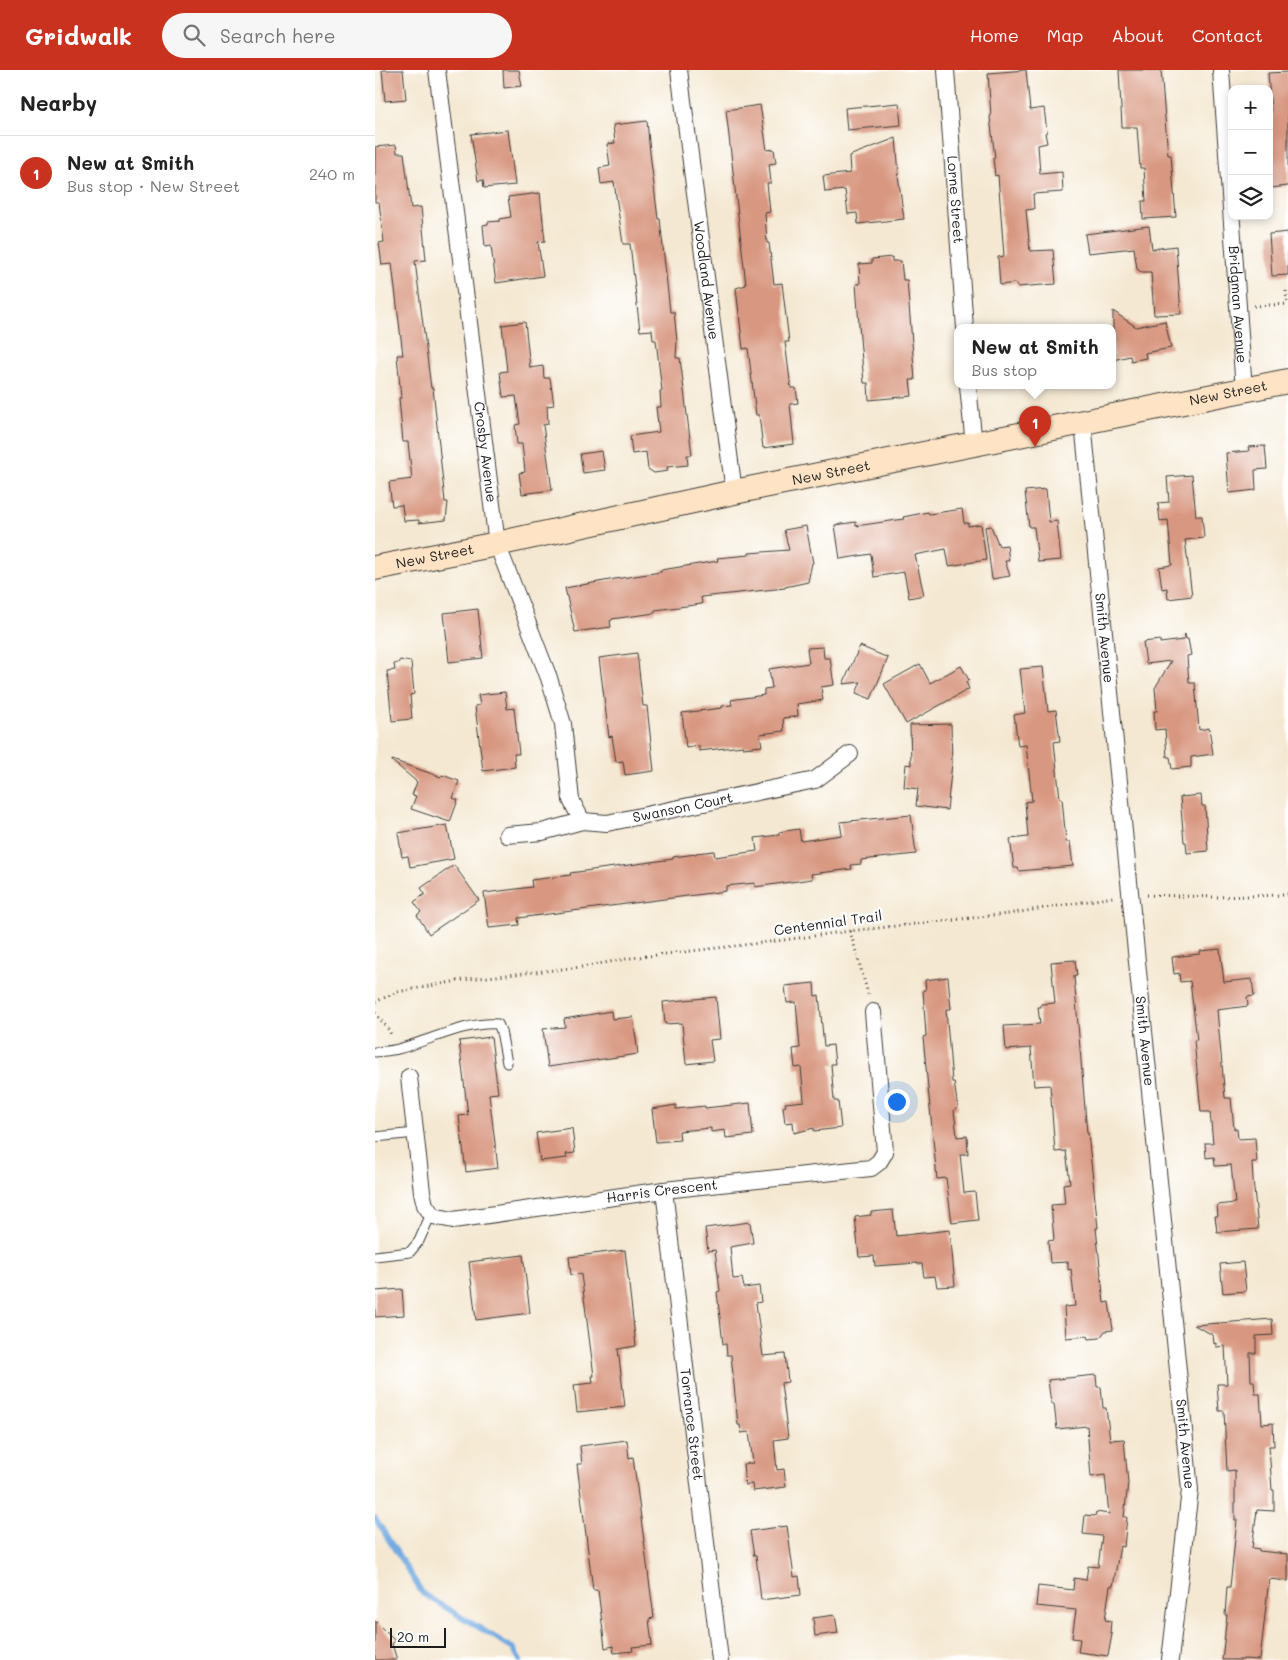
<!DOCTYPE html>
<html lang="en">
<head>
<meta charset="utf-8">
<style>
  :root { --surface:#fff; --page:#f6f6f6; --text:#222; --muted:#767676; --line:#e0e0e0; --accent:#c8321e }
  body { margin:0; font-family:Mali,sans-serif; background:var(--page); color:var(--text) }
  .controls { position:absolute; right:15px; top:15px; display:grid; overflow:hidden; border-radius:10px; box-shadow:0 2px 8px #0003 }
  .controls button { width:45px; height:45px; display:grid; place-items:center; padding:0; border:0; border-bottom:1px solid var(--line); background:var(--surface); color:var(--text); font:25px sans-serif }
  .scale { position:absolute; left:15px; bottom:12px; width:56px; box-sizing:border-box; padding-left:5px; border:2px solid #1c1c1c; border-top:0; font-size:14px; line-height:18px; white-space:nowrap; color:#1c1c1c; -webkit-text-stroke:4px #fff; paint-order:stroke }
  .you { position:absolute; left:521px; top:1031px; width:18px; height:18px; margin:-12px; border:4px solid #fff; border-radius:50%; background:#1a73e8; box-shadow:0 0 0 8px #1a73e833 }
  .badge { display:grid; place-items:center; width:32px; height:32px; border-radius:50%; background:var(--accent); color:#fff; font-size:16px; font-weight:700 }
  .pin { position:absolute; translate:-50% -41px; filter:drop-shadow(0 1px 2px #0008) }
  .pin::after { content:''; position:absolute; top:26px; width:18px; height:15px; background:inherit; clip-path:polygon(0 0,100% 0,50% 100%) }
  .popup { position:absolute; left:579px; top:254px; width:162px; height:65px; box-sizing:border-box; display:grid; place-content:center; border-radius:10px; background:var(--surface); filter:drop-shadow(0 1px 4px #0005); font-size:16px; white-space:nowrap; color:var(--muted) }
  .popup b { font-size:19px; color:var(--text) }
  .popup::after { content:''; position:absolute; left:50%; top:100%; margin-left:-10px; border:10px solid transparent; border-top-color:var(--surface) }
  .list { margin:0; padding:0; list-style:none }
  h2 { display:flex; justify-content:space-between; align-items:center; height:65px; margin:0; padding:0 20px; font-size:21px }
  h2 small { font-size:16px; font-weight:400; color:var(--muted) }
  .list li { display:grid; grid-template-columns:32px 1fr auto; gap:15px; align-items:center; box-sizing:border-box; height:75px; padding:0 20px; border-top:1px solid var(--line) }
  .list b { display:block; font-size:19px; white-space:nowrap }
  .list p { margin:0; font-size:16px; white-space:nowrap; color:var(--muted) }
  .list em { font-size:16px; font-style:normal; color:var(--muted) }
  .icon { flex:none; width:28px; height:28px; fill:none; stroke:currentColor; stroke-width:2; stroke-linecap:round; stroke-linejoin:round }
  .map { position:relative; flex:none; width:913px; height:1590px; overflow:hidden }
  header { display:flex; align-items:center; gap:30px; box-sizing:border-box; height:70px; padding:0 25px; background:var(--accent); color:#fff }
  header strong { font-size:24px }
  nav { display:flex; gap:28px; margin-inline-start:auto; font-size:18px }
  .search { width:350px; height:45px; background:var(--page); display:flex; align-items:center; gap:12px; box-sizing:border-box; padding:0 18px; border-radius:28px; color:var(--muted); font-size:19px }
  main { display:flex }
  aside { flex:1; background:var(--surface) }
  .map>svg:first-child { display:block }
</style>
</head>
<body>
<header>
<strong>Gridwalk</strong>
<div class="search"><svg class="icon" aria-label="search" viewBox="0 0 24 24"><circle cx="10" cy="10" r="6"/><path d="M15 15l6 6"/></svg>Search here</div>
<nav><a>Home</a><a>Map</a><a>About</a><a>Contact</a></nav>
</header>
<main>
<aside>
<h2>Nearby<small></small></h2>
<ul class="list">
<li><span class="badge">1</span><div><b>New at Smith</b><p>Bus stop · New Street</p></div><em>240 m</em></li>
</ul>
</aside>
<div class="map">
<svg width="913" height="1590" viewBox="0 0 913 1590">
  <rect width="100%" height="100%" fill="#fff"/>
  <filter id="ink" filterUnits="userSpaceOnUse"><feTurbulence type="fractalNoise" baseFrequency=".02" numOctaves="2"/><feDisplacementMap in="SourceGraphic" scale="10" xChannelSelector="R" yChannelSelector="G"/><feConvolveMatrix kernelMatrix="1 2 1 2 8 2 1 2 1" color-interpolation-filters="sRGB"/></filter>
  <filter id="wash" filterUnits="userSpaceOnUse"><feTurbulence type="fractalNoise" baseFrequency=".0096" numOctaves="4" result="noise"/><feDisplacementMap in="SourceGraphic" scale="20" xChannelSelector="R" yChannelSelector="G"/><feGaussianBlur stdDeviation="1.12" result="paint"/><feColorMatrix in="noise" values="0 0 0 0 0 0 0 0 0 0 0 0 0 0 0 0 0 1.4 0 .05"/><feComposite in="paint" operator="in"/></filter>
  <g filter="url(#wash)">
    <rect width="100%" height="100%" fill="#f4e8d2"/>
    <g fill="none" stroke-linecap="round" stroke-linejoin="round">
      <!-- stream -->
      <path stroke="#72aae1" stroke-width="5.5" d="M 0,1448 L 48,1524 L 138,1578 L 145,1590"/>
    </g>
    <g id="blocks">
      <!-- building -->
      <path fill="#d89780" d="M 7,0 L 28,0 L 31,29 L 10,31 Z
        M 128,0 L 144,0 L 147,16 L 129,18 Z
        M 651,0 L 655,40 L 669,38 L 672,62 L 670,63 L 672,73 L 663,75 L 665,104 L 687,102 L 688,122 L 658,124 L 659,139 L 651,140 L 655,181 L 678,180 L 681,214 L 642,217 L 641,213 L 625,215 L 623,187 L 629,186 L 623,105 L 620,106 L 618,88 L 620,88 L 615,47 L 616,46 L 613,3 Z
        M 744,0 L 786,0 L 793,85 L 796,85 L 801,147 L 768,149 L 767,131 L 771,131 L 769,98 L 765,98 L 762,57 L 747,57 Z
        M 913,2 L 913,116 L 896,118 L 894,97 L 894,44 L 896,44 L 893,3 Z
        M 524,33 L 526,55 L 472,60 L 470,38 Z
        M 385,35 L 392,80 L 399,79 L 401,93 L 394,94 L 396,113 L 392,113 L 395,142 L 390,143 L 392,173 L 394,173 L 399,214 L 407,213 L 414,272 L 410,272 L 416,318 L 421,318 L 423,333 L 415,334 L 419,374 L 388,378 L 384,345 L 381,345 L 373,278 L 368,279 L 361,218 L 371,215 L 351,40 Z
        M 272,51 L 275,83 L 283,149 L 285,149 L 295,242 L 299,242 L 302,271 L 301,288 L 305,288 L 317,385 L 312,385 L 313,395 L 292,397 L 293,401 L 279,403 L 273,399 L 271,382 L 257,384 L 255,366 L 284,362 L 281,337 L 286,337 L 285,321 L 287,321 L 281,270 L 278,270 L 277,260 L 265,261 L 255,174 L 248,174 L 239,112 L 226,114 L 224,98 L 235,96 L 232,74 L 240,73 L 238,55 Z
        M 133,60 L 140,115 L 109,118 L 108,110 L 103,111 L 96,64 Z
        M 521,68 L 524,105 L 523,105 L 529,149 L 483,154 L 482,143 L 473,144 L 470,120 L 450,122 L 448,106 L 475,103 L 474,86 Z
        M 21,75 L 22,83 L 29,83 L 36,138 L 46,137 L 51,190 L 40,191 L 56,318 L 58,318 L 70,432 L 73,432 L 71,450 L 44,453 L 44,450 L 29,451 L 27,435 L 17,436 L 14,412 L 37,409 L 33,372 L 28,372 L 24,328 L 26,328 L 22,285 L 28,285 L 17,194 L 7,195 L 4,173 L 9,172 L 4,132 L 0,132 L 0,77 Z
        M 165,123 L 170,171 L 163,172 L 168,206 L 121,213 L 116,176 L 110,177 L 108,155 L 113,154 L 113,152 L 125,151 L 125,149 L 136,147 L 133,127 Z
        M 774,156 L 777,179 L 801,176 L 806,244 L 779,245 L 776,202 L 766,202 L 762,199 L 759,178 L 713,183 L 710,164 Z
        M 913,162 L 913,205 L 897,206 L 894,164 Z
        M 517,187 L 517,191 L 526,191 L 528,210 L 532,210 L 540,310 L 535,310 L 537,326 L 494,330 L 493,313 L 489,313 L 485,268 L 481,214 L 485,214 L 484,194 L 497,193 L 497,189 Z
        M 738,241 L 761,257 L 790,251 L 796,278 L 770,283 L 771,288 L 756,291 L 755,286 L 738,290 Z
        M 150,252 L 155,298 L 168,296 L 169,308 L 175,308 L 179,335 L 172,336 L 173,354 L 168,355 L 177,420 L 147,424 L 144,403 L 150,402 L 147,374 L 142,374 L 140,355 L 145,354 L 141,326 L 128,327 L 125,302 L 132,301 L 127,255 Z
        M 890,376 L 892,399 L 880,400 L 881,420 L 854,423 L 851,383 L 874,381 L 873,377 Z
        M 227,381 L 230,400 L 208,403 L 205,384 Z
        M 817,405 L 821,446 L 827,446 L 829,468 L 810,470 L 817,526 L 793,529 L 792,518 L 787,519 L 784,497 L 797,495 L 793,450 L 785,451 L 783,433 L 794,432 L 792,407 Z
        M 671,419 L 674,452 L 682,451 L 686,490 L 663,492 L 659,457 L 654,457 L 650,421 Z
        M 587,439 L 589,453 L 593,453 L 593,456 L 606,454 L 611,490 L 574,496 L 571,479 L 540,485 L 549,525 L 534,528 L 529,502 L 499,507 L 496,484 L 465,489 L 460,455 L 481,452 L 481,456 L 529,449 L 528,447 L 553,442 L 554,444 Z
        M 431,456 L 438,493 L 437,493 L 433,512 L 410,517 L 410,518 L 326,527 L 327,534 L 280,540 L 280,543 L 237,549 L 237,550 L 235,551 L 236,557 L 200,562 L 190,518 L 240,509 L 286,502 L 286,500 L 343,491 L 342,488 L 374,485 L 374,483 L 414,480 L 409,460 Z
        M 616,456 L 624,476 L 632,475 L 634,491 L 630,491 L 635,506 L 617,509 L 610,457 Z
        M 103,539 L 108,588 L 74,592 L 69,543 Z
        M 810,564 L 811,569 L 813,569 L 816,585 L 812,586 L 814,613 L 820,613 L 824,660 L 834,658 L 838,684 L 816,687 L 816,697 L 797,699 L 795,687 L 792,687 L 790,659 L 780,660 L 779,641 L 782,641 L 780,618 L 796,591 L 771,594 L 768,572 L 785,570 L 785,573 L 808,570 Z
        M 485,576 L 513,588 L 496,629 L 481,623 L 486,612 L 468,614 Z
        M 448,577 L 449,588 L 455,588 L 459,615 L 446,617 L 448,630 L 422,634 L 423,646 L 408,648 L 409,661 L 385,664 L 387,676 L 368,678 L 368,676 L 324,681 L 324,676 L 311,678 L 307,643 L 347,638 L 347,636 L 357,635 L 356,630 L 389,625 L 389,619 L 397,618 L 394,599 L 434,593 L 432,578 Z
        M 262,583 L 268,636 L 272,636 L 279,701 L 250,705 L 248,691 L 241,692 L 237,666 L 234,667 L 224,588 Z
        M 25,590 L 36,592 L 39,624 L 35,625 L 37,649 L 17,651 L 12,601 L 20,600 L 19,594 L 23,593 Z
        M 545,594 L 555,613 L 586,596 L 594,610 L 591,612 L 594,619 L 531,654 L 509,614 Z
        M 668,597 L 673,641 L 681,640 L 685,671 L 679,672 L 685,729 L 687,728 L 691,772 L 695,772 L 698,796 L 644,801 L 643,798 L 639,798 L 635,769 L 653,767 L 650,732 L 657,731 L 651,675 L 643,676 L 639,645 L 650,643 L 645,599 Z
        M 130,622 L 132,639 L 139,638 L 144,684 L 139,684 L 140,697 L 108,701 L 100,636 L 105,635 L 103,625 Z
        M 576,654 L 577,693 L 572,740 L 541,736 L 543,719 L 529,717 L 531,694 L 536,695 L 535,655 Z
        M 17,690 L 66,707 L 67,705 L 84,711 L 78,728 L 83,730 L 75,752 L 36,739 L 41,726 L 37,725 L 42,712 L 17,691 Z
        M 826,725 L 827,736 L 830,736 L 833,781 L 812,783 L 811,772 L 809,772 L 805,727 Z
        M 536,745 L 541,784 L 486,790 L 486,794 L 476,795 L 477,799 L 436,804 L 437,809 L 380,817 L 380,813 L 351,816 L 351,821 L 143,848 L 144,855 L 114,858 L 109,823 L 157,817 L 156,810 L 196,805 L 195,803 L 298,789 L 298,787 L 321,784 L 321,783 L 339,781 L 340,787 L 382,781 L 380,768 L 404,765 L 404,762 L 424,759 L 426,771 L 467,765 L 465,752 Z
        M 72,755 L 79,789 L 35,797 L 33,786 L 27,787 L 23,763 Z
        M 79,795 L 104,830 L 54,864 L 42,845 L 46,842 L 39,832 L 50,824 L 46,818 Z
        M 845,879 L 849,912 L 877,909 L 879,926 L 872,927 L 873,936 L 842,940 L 850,1028 L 856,1028 L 859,1059 L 862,1059 L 863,1069 L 880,1068 L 882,1092 L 877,1092 L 878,1109 L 883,1159 L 842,1162 L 840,1146 L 843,1146 L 842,1135 L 860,1133 L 856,1095 L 840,1096 L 839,1087 L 831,1088 L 830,1073 L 838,1073 L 835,1042 L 826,1042 L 819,970 L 822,970 L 815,911 L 805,912 L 804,903 L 799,904 L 797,887 L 825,884 L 825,881 Z
        M 700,890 L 702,906 L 699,906 L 712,1063 L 713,1063 L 723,1158 L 721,1158 L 729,1233 L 734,1232 L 738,1260 L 730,1261 L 725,1268 L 714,1269 L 713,1266 L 691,1268 L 689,1237 L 700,1236 L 696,1199 L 693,1200 L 693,1192 L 675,1193 L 673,1171 L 679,1170 L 676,1135 L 690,1134 L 688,1114 L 695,1113 L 691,1081 L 680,1082 L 675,1015 L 659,1016 L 656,978 L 631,980 L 629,956 L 665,954 L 663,937 L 666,937 L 666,934 L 680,933 L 676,892 Z
        M 573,907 L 576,939 L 571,939 L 577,1012 L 579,1012 L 583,1038 L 579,1040 L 582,1067 L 592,1066 L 593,1084 L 585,1084 L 589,1123 L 600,1122 L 603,1150 L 577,1153 L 571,1108 L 562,1109 L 548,967 L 551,966 L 548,920 L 551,920 L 550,910 Z
        M 439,913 L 440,926 L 444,925 L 449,976 L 458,975 L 460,994 L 456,994 L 459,1031 L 463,1031 L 466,1058 L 439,1061 L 439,1058 L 419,1063 L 418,1052 L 410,1053 L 408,1037 L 411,1036 L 410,1033 L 429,1031 L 426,997 L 420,998 L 418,979 L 425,978 L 421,932 L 412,933 L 410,916 Z
        M 341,927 L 345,969 L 335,970 L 338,991 L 311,994 L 307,953 L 290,954 L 288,932 Z
        M 236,941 L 237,949 L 258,947 L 263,984 L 173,997 L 168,959 L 190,957 L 189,949 Z
        M 116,967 L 123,1023 L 114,1024 L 123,1098 L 91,1102 L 84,1046 L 93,1045 L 84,971 Z
        M 375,1033 L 378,1065 L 351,1068 L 350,1060 L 336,1062 L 336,1058 L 304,1061 L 305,1070 L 281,1072 L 277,1039 L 301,1035 L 301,1039 L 330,1036 L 330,1038 Z
        M 197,1058 L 200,1083 L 191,1084 L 192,1088 L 165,1091 L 161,1063 Z
        M 518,1140 L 521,1166 L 575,1160 L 580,1216 L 562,1217 L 560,1206 L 549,1207 L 547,1194 L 542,1194 L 542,1193 L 500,1196 L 499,1186 L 484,1187 L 480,1147 L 496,1145 L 496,1142 Z
        M 375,1152 L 378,1173 L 355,1177 L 358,1209 L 367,1208 L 369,1218 L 384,1216 L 386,1232 L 381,1233 L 388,1286 L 410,1284 L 413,1312 L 406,1313 L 413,1368 L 399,1370 L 402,1400 L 409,1399 L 411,1417 L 378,1421 L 377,1414 L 370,1415 L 368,1394 L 378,1393 L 374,1362 L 366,1363 L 365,1355 L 363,1355 L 356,1285 L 352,1285 L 351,1274 L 348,1274 L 342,1222 L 345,1221 L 340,1180 L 333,1181 L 330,1158 Z
        M 250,1180 L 261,1276 L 243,1279 L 250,1337 L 202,1342 L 199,1315 L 218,1313 L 217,1306 L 219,1306 L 206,1204 L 196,1205 L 194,1187 Z
        M 148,1185 L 155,1243 L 101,1250 L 94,1192 Z
        M 868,1192 L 871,1221 L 848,1223 L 845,1194 Z
        M 27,1219 L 29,1245 L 0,1247 L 0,1221 Z
        M 897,1249 L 898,1265 L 881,1266 L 881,1283 L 875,1283 L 876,1311 L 879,1311 L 880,1324 L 885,1324 L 887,1354 L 898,1353 L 899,1376 L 894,1376 L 897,1420 L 899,1420 L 899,1441 L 882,1440 L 877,1478 L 884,1479 L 884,1481 L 913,1484 L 913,1511 L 894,1509 L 885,1590 L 868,1589 L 868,1590 L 847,1590 L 852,1545 L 850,1545 L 852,1517 L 855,1517 L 862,1450 L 860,1450 L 860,1400 L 852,1401 L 849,1341 L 844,1341 L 842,1314 L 852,1314 L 850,1276 L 841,1277 L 841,1273 L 839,1274 L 838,1265 L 819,1255 Z
        M 721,1305 L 722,1317 L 726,1317 L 728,1338 L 731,1338 L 735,1370 L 749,1369 L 753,1413 L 749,1447 L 752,1447 L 749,1477 L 745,1476 L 738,1516 L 735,1516 L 730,1550 L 736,1551 L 735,1563 L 737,1564 L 733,1586 L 703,1582 L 705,1569 L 697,1568 L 701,1540 L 661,1536 L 663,1516 L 698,1520 L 699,1508 L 711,1510 L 713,1496 L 723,1497 L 727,1466 L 708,1464 L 710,1445 L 720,1446 L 721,1442 L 734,1444 L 730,1405 L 716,1407 L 712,1356 L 682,1359 L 679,1334 L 676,1334 L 673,1310 Z
        M 252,1370 L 254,1388 L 258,1387 L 279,1548 L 274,1549 L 277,1575 L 257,1577 L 258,1581 L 239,1583 L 238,1576 L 230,1578 L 223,1520 L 218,1520 L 202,1394 L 207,1394 L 205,1376 Z
        M 412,1456 L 419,1507 L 424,1506 L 426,1525 L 386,1530 L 381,1486 L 379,1486 L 375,1461 Z
        M 460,1545 L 463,1563 L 440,1566 L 438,1548 Z
        M 0,1551 L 20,1571 L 17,1574 L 22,1590 L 0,1590 Z"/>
    </g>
  </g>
  <g filter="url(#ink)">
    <use href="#blocks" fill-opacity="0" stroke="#3c3b37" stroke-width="1"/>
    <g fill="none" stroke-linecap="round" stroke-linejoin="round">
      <!-- service casing -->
      <g stroke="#3c3b37" stroke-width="11">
        <path id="service" d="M 0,982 C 8,981 16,981 23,979 C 53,971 93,951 123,954 L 126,961 L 132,993
          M 0,1067 L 41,1063
          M 0,1186 L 35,1182 L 44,1171 L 56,1144"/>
      </g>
      <!-- minor casing -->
      <g stroke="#3c3b37" stroke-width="18">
        <g id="minor">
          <path id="s1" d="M 62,0 L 122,474 L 174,608 L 188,654 L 196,730 L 207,751"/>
          <path id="s2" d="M 304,0 L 359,422"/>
          <path id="s3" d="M 571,0 L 590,258"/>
          <path id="s4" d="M 846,0 L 869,320"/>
          <path d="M 593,316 L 599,375"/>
          <path id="s5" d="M 708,353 L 815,1420 L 795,1590"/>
          <path id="s6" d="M 132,765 L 167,762 L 207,751 L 232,753 L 440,710 L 475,684"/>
          <path id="s7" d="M 34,1007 L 47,1122 L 50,1135 L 58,1146 L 78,1150 L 289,1120 L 496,1098 L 504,1092 L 510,1082 L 498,942"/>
          <path id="s8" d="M 289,1120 L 345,1590"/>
        </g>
      </g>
      <!-- secondary casing -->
      <g stroke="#3c3b37" stroke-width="26">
        <g id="secondary">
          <path id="s9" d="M 0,498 L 122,474 L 359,422 L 913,311"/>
        </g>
      </g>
      <!-- path -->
      <path stroke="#3c3b37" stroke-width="3" stroke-dasharray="1 4" stroke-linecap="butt" d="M 911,221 L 912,234
        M 879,236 L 913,234
        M 772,825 L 840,827 L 907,825 L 913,824
        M 475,861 L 494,927
        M 0,932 L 22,922 L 94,909 L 207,897 L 256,888 L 394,872 L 475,861 L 633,844 L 738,827
        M 0,943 L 14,960 L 17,967"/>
      <!-- service -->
      <use href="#service" stroke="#fff" stroke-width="9"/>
      <!-- minor -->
      <use href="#minor" stroke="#fff" stroke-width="16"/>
      <!-- secondary -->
      <use href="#secondary" stroke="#fee4c5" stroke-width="24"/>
    </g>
  </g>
  <g text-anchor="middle" stroke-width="4.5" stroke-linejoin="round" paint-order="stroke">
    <!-- street labels -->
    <g font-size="14" fill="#1c1c1c" stroke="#fff">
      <text dy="5" stroke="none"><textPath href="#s3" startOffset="130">Lorne Street</textPath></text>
      <text dy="5" stroke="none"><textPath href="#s2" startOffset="212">Woodland Avenue</textPath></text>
      <text dy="5" stroke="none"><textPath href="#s4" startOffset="235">Bridgman Avenue</textPath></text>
      <text dy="5" stroke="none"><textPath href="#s9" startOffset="871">New Street</textPath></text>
      <text dy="5" stroke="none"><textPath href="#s1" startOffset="385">Crosby Avenue</textPath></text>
      <text dy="5" stroke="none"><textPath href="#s9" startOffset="466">New Street</textPath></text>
      <text dy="5" stroke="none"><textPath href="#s9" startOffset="61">New Street</textPath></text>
      <text dy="5" stroke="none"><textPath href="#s5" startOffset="216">Smith Avenue</textPath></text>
      <text dy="5" stroke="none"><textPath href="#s6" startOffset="179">Swanson Court</textPath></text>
      <text transform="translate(453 853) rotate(-8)" y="5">Centennial Trail</text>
      <text dy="5" stroke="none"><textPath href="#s5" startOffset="621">Smith Avenue</textPath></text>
      <text dy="5" stroke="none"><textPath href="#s7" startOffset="374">Harris Crescent</textPath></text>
      <text dy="5" stroke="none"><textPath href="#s8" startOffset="236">Torrance Street</textPath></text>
      <text dy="5" stroke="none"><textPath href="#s5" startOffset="1026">Smith Avenue</textPath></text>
    </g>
  </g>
</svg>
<div class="controls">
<button>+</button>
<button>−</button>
<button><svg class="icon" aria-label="layers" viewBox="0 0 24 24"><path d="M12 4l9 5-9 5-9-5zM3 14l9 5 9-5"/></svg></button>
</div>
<div class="scale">20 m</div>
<div class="you"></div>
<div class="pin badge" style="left:660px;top:377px">1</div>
<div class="popup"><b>New at Smith</b>Bus stop</div>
</div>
</main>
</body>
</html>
